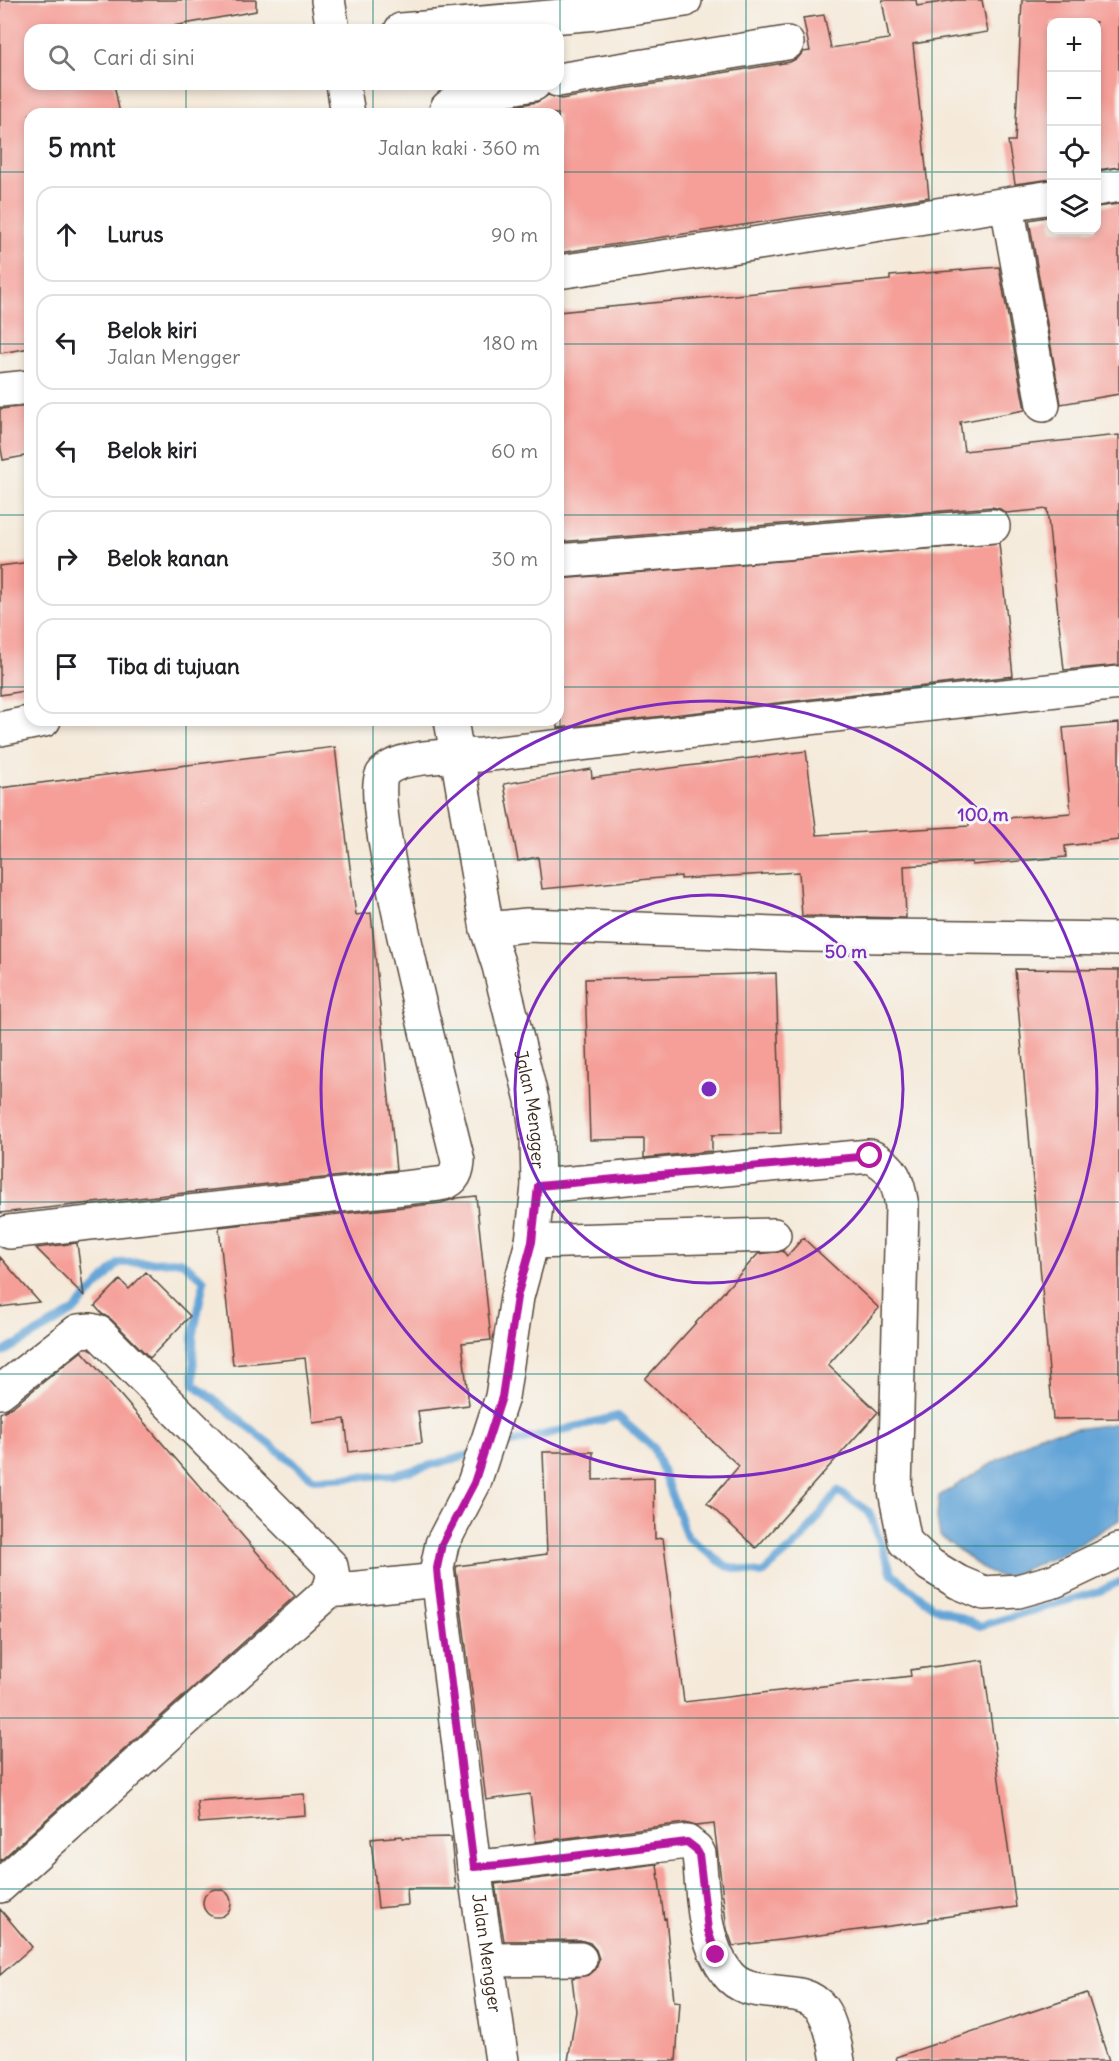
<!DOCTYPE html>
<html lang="id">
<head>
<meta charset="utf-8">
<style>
  :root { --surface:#fff; --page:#f6f6f6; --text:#202124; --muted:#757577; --line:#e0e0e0 }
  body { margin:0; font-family:Delius,sans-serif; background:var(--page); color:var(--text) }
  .controls { position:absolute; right:18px; top:18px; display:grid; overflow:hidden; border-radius:12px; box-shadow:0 3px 9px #0003 }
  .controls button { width:54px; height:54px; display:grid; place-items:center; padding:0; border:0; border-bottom:2px solid var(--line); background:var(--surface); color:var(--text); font:30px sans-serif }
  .stop { position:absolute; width:18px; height:18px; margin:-14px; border:4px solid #b5179e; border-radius:50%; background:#fff }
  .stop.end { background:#b5179e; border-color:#fff; box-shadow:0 2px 6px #0008 }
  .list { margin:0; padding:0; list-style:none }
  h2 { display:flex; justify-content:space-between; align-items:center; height:78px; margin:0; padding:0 24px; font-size:26px }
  h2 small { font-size:20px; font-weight:400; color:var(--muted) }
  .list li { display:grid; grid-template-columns:39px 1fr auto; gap:18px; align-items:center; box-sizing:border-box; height:96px; margin:0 12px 12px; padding:0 12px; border:2px solid var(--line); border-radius:18px }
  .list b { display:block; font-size:22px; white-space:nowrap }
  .list p { margin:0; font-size:20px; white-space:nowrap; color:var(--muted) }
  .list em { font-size:20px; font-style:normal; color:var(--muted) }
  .icon { flex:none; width:33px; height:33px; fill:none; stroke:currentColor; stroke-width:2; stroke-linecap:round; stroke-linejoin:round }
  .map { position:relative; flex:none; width:1119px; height:2061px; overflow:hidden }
  .search { position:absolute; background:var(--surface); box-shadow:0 3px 9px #0003; left:24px; top:24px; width:540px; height:66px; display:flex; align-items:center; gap:15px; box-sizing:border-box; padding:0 21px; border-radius:18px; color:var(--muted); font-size:22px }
  .panel { position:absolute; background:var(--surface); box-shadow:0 3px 9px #0003; left:24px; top:108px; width:540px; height:618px; border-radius:18px }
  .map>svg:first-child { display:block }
</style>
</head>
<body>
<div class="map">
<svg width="1119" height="2061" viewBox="0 0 1119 2061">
  <rect width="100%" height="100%" fill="#f6f6f2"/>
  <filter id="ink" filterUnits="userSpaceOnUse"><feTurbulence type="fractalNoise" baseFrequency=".0167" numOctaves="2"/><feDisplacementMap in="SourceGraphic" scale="12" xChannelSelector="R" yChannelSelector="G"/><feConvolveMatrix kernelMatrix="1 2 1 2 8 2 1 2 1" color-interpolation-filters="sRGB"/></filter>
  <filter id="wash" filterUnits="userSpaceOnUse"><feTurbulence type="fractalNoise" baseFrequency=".008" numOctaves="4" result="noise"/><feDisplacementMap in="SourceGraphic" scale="24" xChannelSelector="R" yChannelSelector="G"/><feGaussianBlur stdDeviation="1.35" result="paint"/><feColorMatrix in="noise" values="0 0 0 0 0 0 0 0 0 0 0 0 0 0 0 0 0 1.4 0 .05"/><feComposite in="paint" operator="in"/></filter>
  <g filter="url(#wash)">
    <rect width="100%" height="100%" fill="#f5eada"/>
    <!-- water -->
    <path fill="#64a4d7" stroke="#50677a" stroke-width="1.5" d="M 1119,1423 L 1119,1520 L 1062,1554 L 1003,1578 L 986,1571 L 940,1536 L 937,1517 L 939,1496 L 1040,1434 Z"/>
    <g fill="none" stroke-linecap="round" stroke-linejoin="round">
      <!-- stream -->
      <path stroke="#64a4d7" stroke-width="8" d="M 0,1354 L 73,1312 L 119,1263 L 181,1261 L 204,1280 L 193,1338 L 194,1384 L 314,1479 L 394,1475 L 476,1453
        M 496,1447 L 618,1416 L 654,1448 L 687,1537 L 726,1566 L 762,1574 L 801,1540 L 838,1491 L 869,1512 L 892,1574 L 932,1606 L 980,1626 L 1100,1591 L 1119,1582"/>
    </g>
    <g id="blocks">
      <!-- building -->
      <path fill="#f59f98" d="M 0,0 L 256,0 L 256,11 L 151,30 L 30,30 L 30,84 L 114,84 L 120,114 L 30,114 L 30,348 L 0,353 Z
        M 882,0 L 916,0 L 917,6 L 955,0 L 982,0 L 988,32 L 913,44 L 929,197 L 558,253 L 558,114 L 471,114 L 537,102 L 548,95 L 561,99 L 790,62 L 798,58 L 803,52 L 810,51 L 803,18 L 824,15 L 831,48 L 889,39 Z
        M 1022,0 L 1119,0 L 1119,167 L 1096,170 L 1096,22 L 1052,22 L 1052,179 L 1015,184 L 1008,141 L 1015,141 Z
        M 1119,204 L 1119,394 L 1061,404 L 1029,220 L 1052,216 L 1052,230 L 1096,230 L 1096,207 Z
        M 999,267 L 1025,410 L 960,422 L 964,451 L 1119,435 L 1119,665 L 1064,670 L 1047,509 L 1006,513 L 1000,509 L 992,507 L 558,542 L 558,312 L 890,280 L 890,276 Z
        M 30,406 L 30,455 L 3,460 L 0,443 L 0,409 Z
        M 999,543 L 1013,676 L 558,728 L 558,579 Z
        M 30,562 L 30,690 L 0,695 L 0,566 Z
        M 1119,723 L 1119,840 L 1065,846 L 1066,857 L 972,865 L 972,862 L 904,866 L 906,918 L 802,916 L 799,872 L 681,879 L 681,876 L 542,889 L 538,857 L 518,861 L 504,784 L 591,769 L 592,778 L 806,751 L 817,835 L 969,826 L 969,821 L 1071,813 L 1063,728 Z
        M 335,747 L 356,915 L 371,913 L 396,1170 L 0,1213 L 0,788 Z
        M 1015,969 L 1119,970 L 1119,1418 L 1053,1419 Z
        M 776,973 L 781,1133 L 712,1135 L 712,1151 L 644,1158 L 644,1139 L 590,1140 L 585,979 Z
        M 476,1196 L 491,1340 L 462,1343 L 469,1405 L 418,1411 L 422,1443 L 349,1452 L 345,1419 L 313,1423 L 305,1358 L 233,1365 L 219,1227 L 441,1203 L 457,1198 Z
        M 803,1238 L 879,1308 L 828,1365 L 878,1412 L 756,1548 L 707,1503 L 739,1466 L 645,1379 L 758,1254 L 783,1251 L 787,1256 Z
        M 77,1243 L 84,1296 L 36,1248 Z
        M 0,1257 L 39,1302 L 0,1307 Z
        M 146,1272 L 190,1316 L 150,1358 L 111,1319 L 102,1314 L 95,1306 L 120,1280 L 129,1289 Z
        M 82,1351 L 295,1596 L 0,1861 L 0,1413 L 12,1407 Z
        M 543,1452 L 593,1452 L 593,1480 L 654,1478 L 655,1539 L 663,1538 L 684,1702 L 911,1676 L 910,1670 L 983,1660 L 1016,1907 L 929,1919 L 929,1921 L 733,1946 L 727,1929 L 714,1824 L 696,1826 L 685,1823 L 536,1842 L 530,1794 L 486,1800 L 456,1569 L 457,1566 L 547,1554 Z
        M 304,1794 L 305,1815 L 199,1823 L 197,1801 Z
        M 402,1836 L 402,1838 L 451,1837 L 456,1889 L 407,1889 L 408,1905 L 378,1908 L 371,1839 Z
        M 657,1864 L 664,1919 L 666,1918 L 674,2001 L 680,2002 L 676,2061 L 568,2061 L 576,2011 L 572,1978 L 589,1975 L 596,1969 L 599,1959 L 596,1950 L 590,1943 L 580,1940 L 504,1941 L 495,1884 Z
        M203 1903a14 14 0 1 1 28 0a14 14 0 1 1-28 0Z
        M 0,1909 L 32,1947 L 0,1975 Z
        M 1087,1993 L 1109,2061 L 897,2061 L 896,2057 Z"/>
    </g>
  </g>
  <g filter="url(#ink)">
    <use href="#blocks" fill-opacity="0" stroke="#57473a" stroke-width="1.5"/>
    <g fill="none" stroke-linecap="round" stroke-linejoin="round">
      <!-- minor casing -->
      <g stroke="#57473a" stroke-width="36">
        <g id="minor">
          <path d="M 328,0 L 333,30"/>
          <path d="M 401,30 L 597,13 L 685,0"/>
          <path d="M 558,80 L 787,43"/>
          <path d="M 343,84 L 348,114"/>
          <path d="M 445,114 L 447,108 L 461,96 L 534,84"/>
          <path d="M 1096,189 L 1119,185"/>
          <path d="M 1007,205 L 1043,405"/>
          <path d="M 558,272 L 752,244 L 1052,197"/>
          <path d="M 0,390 L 30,387"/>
          <path d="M 558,561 L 993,526"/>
          <path id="s1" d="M 451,720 L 487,929 L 499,966 L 532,1100 L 537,1138 L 538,1186 L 532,1242 L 517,1297 L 502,1397 L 474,1483 L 442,1544 L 437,1568 L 474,1867 L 502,2061"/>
          <path d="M 0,729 L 44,720"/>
          <path d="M 487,929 L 527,925 L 806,935 L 1119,939"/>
          <path d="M 538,1186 L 870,1156 C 894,1167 898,1181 902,1206 L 895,1491 L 905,1542 L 930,1565 L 958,1582 L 984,1593 L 1018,1591 L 1054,1581 L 1119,1550"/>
          <path d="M 9,1232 L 439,1184 C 453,1182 457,1175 458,1161 C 446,1110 365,803 382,775 C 395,754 460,756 482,755 L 1119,683"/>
          <path d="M 532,1242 L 774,1235"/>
          <path d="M 0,1392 L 78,1331 L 91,1330 L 98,1332 L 331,1566 L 333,1577 L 329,1591"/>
          <path d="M 474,1867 L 499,1865 L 687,1842 L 696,1849 L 699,1854 C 703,1893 702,1940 727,1973 C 749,2004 801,1980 822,2009 C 830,2020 836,2047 838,2061"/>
          <path d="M 0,1886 L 329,1591 L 438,1580"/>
          <path d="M 489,1960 L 580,1959"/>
        </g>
      </g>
      <!-- minor -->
      <use href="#minor" stroke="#fff" stroke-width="33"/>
    </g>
  </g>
  <g fill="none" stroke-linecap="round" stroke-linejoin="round" filter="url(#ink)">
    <!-- route -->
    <path stroke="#b5179e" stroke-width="8" d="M 716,1955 L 708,1930 L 699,1854 L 696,1849 L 687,1842 L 499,1865 L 474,1867 L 438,1580 L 437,1568 L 442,1544 L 474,1483 L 502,1397 L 517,1297 L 532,1242 L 538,1186 L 870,1156"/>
  </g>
  <!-- grid -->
  <path fill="none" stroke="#0f766e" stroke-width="1.5" stroke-opacity="0.55" d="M 186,0 L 186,30M 373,0 L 373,30M 560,0 L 560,2061M 746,0 L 746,2061M 932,0 L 932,2061M 186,84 L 186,114M 373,84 L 373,114M 0,172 L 30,172M 558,172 L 1052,172M 1096,172 L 1119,172M 0,344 L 30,344M 558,344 L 1119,344M 0,515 L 30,515M 558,515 L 1119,515M 0,687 L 30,687M 558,687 L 1119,687M 186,720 L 186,2061M 373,720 L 373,2061M 0,859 L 1119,859M 0,1030 L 1119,1030M 0,1202 L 1119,1202M 0,1374 L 1119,1374M 0,1546 L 1119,1546M 0,1718 L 1119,1718M 0,1889 L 1119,1889"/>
  <!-- distance rings -->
  <g fill="none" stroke="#7b2cbf" stroke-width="3">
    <circle cx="709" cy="1089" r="194"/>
    <circle cx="709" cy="1089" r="388"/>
  </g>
  <g text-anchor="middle" stroke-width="6" stroke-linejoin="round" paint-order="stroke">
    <!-- street labels -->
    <g font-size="18" fill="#3b2a1e" stroke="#f6f6f2">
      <text dy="6" stroke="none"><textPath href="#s1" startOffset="398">Jalan Mengger</textPath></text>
      <text dy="6" stroke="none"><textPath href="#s1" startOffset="1262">Jalan Mengger</textPath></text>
    </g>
  </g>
  <circle cx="709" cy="1089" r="9" fill="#7b2cbf" stroke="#f6f6f2" stroke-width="3"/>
  <g font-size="18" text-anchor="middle" font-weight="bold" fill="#7b2cbf" stroke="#f6f6f2" stroke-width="6" stroke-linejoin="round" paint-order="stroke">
    <text x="983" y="821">100 m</text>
    <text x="846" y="958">50 m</text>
  </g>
</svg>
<div class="controls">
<button>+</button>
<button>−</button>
<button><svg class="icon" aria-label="locate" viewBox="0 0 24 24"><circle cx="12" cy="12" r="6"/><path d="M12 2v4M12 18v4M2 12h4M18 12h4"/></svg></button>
<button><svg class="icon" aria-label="layers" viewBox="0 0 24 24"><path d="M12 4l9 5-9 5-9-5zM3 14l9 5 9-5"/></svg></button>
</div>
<div class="stop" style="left:870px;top:1156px"></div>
<div class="stop end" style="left:716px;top:1955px"></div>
<div class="search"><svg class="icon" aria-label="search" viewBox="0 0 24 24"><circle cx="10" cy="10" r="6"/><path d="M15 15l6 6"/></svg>Cari di sini</div>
<section class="panel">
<h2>5 mnt<small>Jalan kaki · 360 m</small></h2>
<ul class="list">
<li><svg class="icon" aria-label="ahead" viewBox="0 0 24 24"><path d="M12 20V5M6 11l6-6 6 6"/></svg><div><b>Lurus</b></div><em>90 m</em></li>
<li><svg class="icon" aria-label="left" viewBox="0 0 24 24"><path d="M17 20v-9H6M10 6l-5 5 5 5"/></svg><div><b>Belok kiri</b><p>Jalan Mengger</p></div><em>180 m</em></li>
<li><svg class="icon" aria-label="left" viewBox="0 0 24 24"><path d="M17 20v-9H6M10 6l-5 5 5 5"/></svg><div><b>Belok kiri</b></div><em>60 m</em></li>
<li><svg class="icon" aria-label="right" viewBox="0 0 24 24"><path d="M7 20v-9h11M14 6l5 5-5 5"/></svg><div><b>Belok kanan</b></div><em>30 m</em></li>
<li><svg class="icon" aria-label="arrive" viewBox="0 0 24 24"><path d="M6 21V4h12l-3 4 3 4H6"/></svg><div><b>Tiba di tujuan</b></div></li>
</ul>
</section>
</div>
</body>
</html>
